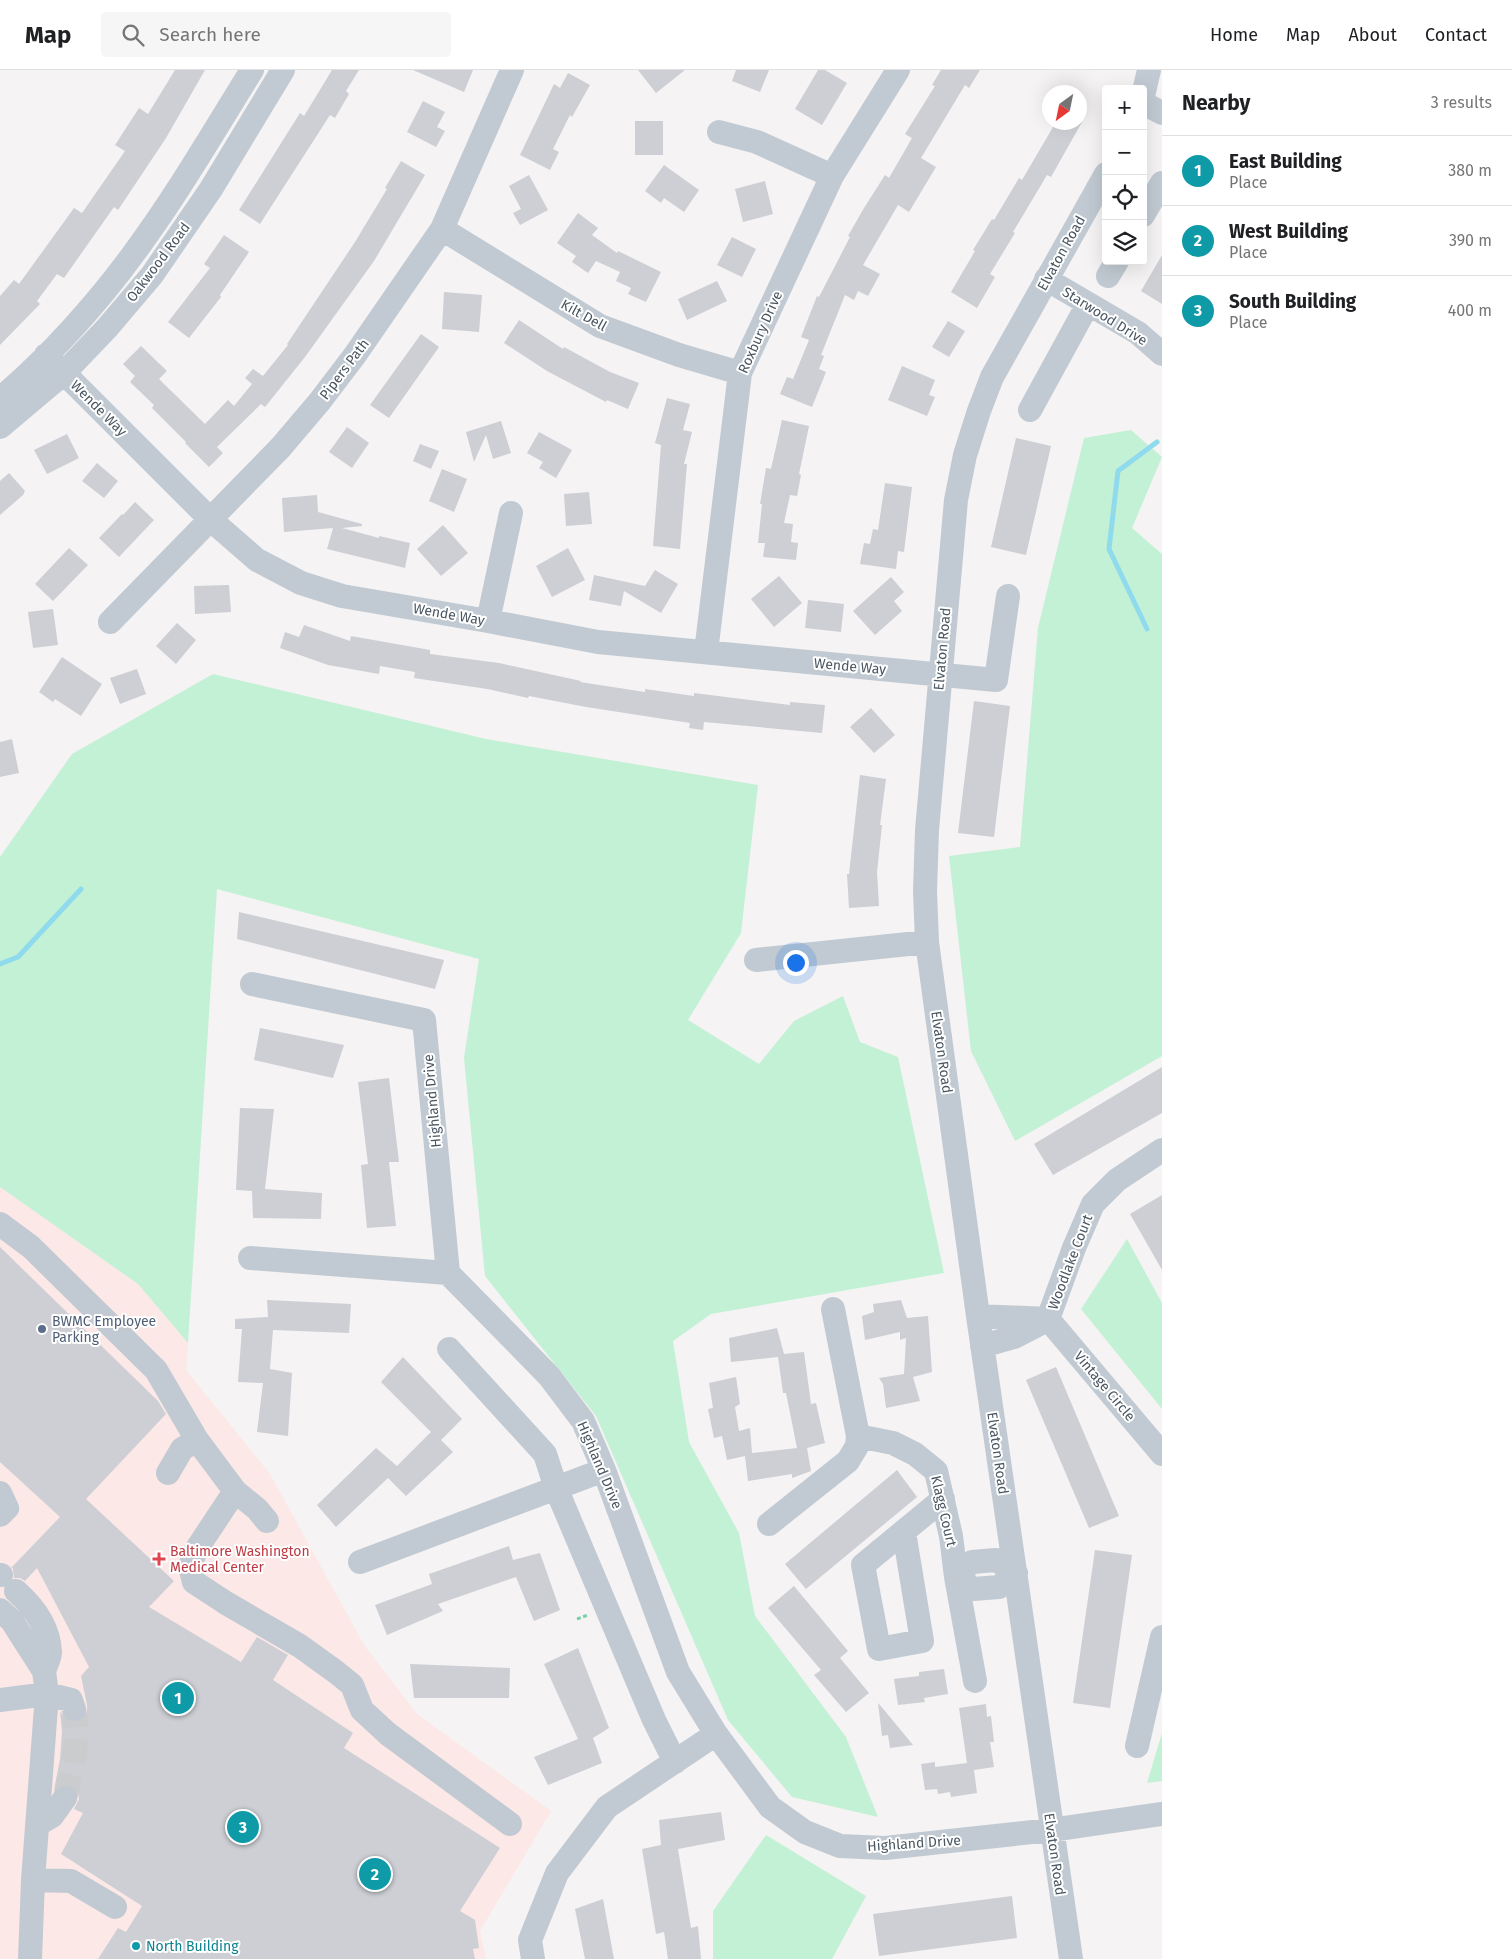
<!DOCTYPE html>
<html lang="en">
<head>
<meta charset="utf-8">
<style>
  :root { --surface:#fff; --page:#f6f6f6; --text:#202124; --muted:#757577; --line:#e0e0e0; --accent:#1a73e8 }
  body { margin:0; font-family:"Fira Sans",sans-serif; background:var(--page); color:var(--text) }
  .controls { position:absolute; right:15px; top:15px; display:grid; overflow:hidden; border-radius:5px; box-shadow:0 5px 20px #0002 }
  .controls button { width:45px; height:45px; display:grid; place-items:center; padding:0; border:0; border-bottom:1px solid var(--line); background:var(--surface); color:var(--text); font:25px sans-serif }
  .compass { position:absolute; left:1042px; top:15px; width:45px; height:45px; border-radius:50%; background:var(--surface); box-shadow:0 5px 20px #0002; rotate:213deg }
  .you { position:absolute; left:795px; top:892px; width:18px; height:18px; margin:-12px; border:4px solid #fff; border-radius:50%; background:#1a73e8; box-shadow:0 0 0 8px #1a73e833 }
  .badge { display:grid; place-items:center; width:32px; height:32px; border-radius:50%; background:var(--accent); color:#fff; font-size:16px; font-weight:700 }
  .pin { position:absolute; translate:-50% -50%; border:2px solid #fff; box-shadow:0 1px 5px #0006 }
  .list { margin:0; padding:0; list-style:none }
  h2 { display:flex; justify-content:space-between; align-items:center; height:65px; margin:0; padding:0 20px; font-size:21px }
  h2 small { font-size:16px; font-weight:400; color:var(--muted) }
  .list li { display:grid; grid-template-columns:32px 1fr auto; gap:15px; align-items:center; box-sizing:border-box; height:70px; padding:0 20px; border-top:1px solid var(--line) }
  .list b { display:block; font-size:19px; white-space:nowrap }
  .list p { margin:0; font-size:16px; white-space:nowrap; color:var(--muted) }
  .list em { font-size:16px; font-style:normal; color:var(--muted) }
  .icon { flex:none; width:28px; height:28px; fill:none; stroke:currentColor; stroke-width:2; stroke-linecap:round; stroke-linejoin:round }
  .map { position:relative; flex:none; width:1162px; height:1889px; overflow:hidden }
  header { display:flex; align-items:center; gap:30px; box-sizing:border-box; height:70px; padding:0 25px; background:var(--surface); border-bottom:1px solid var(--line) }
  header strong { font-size:24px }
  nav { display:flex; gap:28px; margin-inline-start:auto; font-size:18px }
  .search { width:350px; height:45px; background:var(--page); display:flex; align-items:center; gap:12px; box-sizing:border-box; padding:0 18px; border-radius:5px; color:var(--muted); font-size:19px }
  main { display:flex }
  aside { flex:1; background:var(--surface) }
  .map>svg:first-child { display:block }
</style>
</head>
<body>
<header>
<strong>Map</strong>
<div class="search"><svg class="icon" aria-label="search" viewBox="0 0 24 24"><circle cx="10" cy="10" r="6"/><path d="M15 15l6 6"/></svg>Search here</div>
<nav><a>Home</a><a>Map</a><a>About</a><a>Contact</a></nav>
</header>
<main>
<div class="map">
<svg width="1162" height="1889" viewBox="0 0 1162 1889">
  <rect width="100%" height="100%" fill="#f5f3f3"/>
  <!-- medical -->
  <path fill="#fce8e6" d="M 0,1117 L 138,1214 L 188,1273 L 186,1300 L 270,1404 L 364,1575 L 417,1644 L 551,1741 L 480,1861 L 486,1889 L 0,1889 Z"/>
  <!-- green -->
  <path fill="#c3f1d5" d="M 1131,360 L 1162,387 L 1132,458 L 1162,484 L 1162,986 L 1015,1071 L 971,981 L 949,786 L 1020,777 L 1038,558 L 1084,368 Z
    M 213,604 L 486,669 L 758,715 L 741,863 L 688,950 L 759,994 L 794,951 L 843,926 L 860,972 L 898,987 L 944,1203 L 711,1244 L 673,1271 L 689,1372 L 739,1463 L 755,1546 L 846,1667 L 878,1747 L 792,1727 L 728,1650 L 596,1346 L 485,1206 L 464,988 L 479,889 L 217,819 L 188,1273 L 138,1214 L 0,1117 L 0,787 L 72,684 Z
    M 1127,1169 L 1162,1233 L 1162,1339 L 1081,1239 Z
    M 1162,1663 L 1162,1711 L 1147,1713 Z
    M 766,1765 L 866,1826 L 832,1889 L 713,1889 L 713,1841 Z"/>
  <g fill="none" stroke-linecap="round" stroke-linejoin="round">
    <!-- stream -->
    <path stroke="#90daee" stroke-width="5" d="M 1147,559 L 1109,479 L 1118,401 L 1157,372
      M 0,894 L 18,887 L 81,819"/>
  </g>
  <!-- building -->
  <path fill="#cdcfd5" d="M 175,0 L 205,0 L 166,68 L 118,140 L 114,137 L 64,208 L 57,204 L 37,231 L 40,234 L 0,275 L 0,226 L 14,210 L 19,214 L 74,138 L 82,143 L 125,81 L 115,75 L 139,38 L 148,44 Z
    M 332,0 L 359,0 L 346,21 L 349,24 L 335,48 L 330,45 L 260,154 L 239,140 L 300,43 L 304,46 Z
    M 413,0 L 473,0 L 464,22 Z
    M 638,0 L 685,0 L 656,23 Z
    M 736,0 L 769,0 L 760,22 L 732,11 Z
    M 818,0 L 825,0 L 847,13 L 822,55 L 795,39 Z
    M 941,0 L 980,0 L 969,18 L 965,15 L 921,88 L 936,97 L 909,142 L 898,135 L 863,195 L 880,204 L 868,226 L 858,221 L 854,230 L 845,225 L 821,285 L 824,286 L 819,299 L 826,302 L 812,337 L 780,324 L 787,307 L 793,309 L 809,270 L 801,267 L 817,226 L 819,227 L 850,167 L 848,166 L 864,138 L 885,105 L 889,108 L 912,68 L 905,64 L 935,16 L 932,15 Z
    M 568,3 L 590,15 L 572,47 L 570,45 L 553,79 L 559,82 L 550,100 L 520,85 L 554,14 L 560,18 Z
    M 423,31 L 445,42 L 437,57 L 445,61 L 436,77 L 407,62 Z
    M 635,51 L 663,51 L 663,85 L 635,85 Z
    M 1056,52 L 1082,52 L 1051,107 L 1047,105 L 1013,162 L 1015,163 L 990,204 L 995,207 L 977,238 L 951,222 L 975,181 L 973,180 L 992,149 L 994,150 L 1019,108 L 1022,110 Z
    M 401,91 L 425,105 L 374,191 L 305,287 L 265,337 L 261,334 L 217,377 L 223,383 L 209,397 L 185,373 L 186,372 L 152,338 L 154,335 L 130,312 L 135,306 L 123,294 L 141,276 L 167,301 L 159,309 L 205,354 L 228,330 L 234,336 L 252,314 L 245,308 L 253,299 L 263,306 L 288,275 L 287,274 L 355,172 L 387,119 L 385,118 Z
    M 664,95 L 699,120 L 684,142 L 664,128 L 661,133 L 645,121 Z
    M 529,105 L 548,140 L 520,155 L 513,143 L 521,139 L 509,116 Z
    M 765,111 L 773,144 L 743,152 L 735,119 Z
    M 578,143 L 598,158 L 592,165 L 617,183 L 618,181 L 661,202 L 646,232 L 628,224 L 631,218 L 616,211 L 620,202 L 596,191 L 588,203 L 572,192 L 576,186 L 557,173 Z
    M 224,165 L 249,182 L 220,225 L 221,227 L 189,268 L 168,252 L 210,198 L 204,194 Z
    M 732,167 L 756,179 L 742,207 L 717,195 Z
    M 1162,185 L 1162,234 L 1141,221 Z
    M 717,211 L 727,231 L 687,250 L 678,229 Z
    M 444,222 L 482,225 L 479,262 L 442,259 Z
    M 519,250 L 563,279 L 564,277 L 610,302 L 639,313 L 628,339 L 607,330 L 606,332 L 547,301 L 504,273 Z
    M 948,251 L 965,261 L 949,287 L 932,277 Z
    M 421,264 L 439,277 L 389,348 L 370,335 Z
    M 902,296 L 935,310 L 929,325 L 935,327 L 927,346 L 888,330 Z
    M 667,328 L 690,334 L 683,360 L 692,362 L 684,394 L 687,394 L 680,479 L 653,476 L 661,375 L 655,373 Z
    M 782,350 L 809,356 L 799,404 L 801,405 L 797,426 L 790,425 L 784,453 L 793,454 L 791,472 L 798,473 L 796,490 L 763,487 L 765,473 L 758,473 L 762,434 L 760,434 L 766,398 L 771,399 Z
    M 501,351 L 511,383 L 493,389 L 486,365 L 474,392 L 466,362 Z
    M 347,357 L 369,373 L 352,398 L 329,382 Z
    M 539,362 L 572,380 L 556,408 L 539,398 L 543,392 L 527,383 Z
    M 67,364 L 79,388 L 47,404 L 34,380 Z
    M 1016,368 L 1051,376 L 1026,485 L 991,477 Z
    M 420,374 L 439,381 L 431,399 L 413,391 Z
    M 97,393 L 118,411 L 104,428 L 82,411 Z
    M 442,399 L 467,409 L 454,442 L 429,431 Z
    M 9,403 L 25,421 L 23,425 L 0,445 L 0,411 Z
    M 885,413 L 912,417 L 904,482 L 898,481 L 896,499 L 860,494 L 864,473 L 870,474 L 873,459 L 878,460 Z
    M 589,422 L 592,454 L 566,456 L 564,424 Z
    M 317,425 L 318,442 L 362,454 L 362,456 L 342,458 L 379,468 L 379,466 L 410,473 L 405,498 L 327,479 L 333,458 L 284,462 L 282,428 Z
    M 135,432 L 154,450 L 119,487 L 99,468 L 122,444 L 123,445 Z
    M 443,455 L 468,483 L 441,506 L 417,479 Z
    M 69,478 L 88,495 L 53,531 L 35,514 Z
    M 568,478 L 585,510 L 552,527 L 536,496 Z
    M 655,500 L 678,514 L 661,543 L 624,521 L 621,536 L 589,530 L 594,505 L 645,516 Z
    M 779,506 L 802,533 L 774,557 L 751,529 Z
    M 891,507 L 904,522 L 894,531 L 902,541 L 875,565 L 853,541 Z
    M 229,515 L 231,542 L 195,544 L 194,516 Z
    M 808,530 L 844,534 L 841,562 L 805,558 Z
    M 53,539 L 58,575 L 33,578 L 28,542 Z
    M 177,553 L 196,570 L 176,594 L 156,576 Z
    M 304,555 L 350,571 L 351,566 L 430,580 L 430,584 L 499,593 L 581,611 L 580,612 L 645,622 L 645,619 L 694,626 L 694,623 L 790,635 L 790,632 L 825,635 L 822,663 L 704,652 L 703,660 L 689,658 L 690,653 L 586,637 L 529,626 L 528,628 L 487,619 L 414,608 L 415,602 L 380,596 L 379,604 L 328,595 L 280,578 L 285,562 L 299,567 Z
    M 62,587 L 102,614 L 81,646 L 55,629 L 53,632 L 39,622 Z
    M 137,599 L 146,624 L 120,634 L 110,608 Z
    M 974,631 L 1010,636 L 994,767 L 958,763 Z
    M 871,638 L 895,665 L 874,683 L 850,657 Z
    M 12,669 L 19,703 L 0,707 L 0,672 Z
    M 860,705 L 886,709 L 880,755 L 882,755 L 877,802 L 879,836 L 849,838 L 847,804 L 849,804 Z
    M 239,842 L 444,890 L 435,919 L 237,869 Z
    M 260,958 L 344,975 L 333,1008 L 254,990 Z
    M 1162,997 L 1162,1043 L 1053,1105 L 1034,1074 Z
    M 389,1008 L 399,1092 L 389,1092 L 396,1156 L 367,1158 L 361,1095 L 368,1094 L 358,1012 Z
    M 240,1038 L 274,1039 L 265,1119 L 322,1123 L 321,1149 L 253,1148 L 252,1121 L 236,1120 Z
    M 1162,1125 L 1162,1200 L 1130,1144 Z
    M 0,1177 L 158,1331 L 166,1344 L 86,1429 L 174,1511 L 149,1537 L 241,1592 L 257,1567 L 288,1585 L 273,1610 L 353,1663 L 344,1678 L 500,1778 L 460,1841 L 475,1850 L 479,1878 L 473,1879 L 475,1889 L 98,1889 L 118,1858 L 126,1862 L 142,1836 L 61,1784 L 83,1743 L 74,1739 L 79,1729 L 78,1723 L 73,1717 L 67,1714 L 60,1715 L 54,1720 L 60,1689 L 62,1662 L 60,1641 L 65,1649 L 71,1652 L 78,1652 L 85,1648 L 87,1642 L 87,1635 L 81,1606 L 89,1597 L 37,1498 L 25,1511 L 20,1508 L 14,1508 L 13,1499 L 10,1495 L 12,1497 L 60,1447 L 0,1392 Z
    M 267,1230 L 351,1234 L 349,1263 L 273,1260 L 270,1299 L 292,1303 L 288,1366 L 257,1362 L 263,1313 L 238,1312 L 242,1259 L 235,1259 L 235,1249 L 268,1247 Z
    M 901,1230 L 907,1248 L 928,1246 L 932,1302 L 913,1307 L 920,1331 L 886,1338 L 883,1314 L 879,1308 L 904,1304 L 906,1268 L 900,1270 L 900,1262 L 865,1270 L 862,1246 L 874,1242 L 873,1234 Z
    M 777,1258 L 784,1284 L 804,1282 L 811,1334 L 816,1333 L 825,1373 L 807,1378 L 811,1401 L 792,1408 L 792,1404 L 748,1411 L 745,1386 L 727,1390 L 722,1366 L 714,1368 L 708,1339 L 713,1338 L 709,1313 L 736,1307 L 740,1334 L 735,1337 L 739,1361 L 750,1358 L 752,1383 L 797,1378 L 786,1323 L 783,1323 L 778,1287 L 731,1292 L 729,1268 Z
    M 403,1287 L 462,1349 L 441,1370 L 453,1382 L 406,1426 L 388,1408 L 336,1457 L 317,1435 L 376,1378 L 397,1396 L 431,1362 L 381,1312 Z
    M 1056,1297 L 1119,1446 L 1089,1458 L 1026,1310 Z
    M 897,1400 L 917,1427 L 806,1519 L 785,1494 Z
    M 509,1476 L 513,1490 L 540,1483 L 560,1540 L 534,1551 L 516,1507 L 438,1534 L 443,1541 L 387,1565 L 375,1535 L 432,1514 L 429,1504 Z
    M 1095,1480 L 1132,1485 L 1110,1638 L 1073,1633 Z
    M 794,1516 L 848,1581 L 840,1588 L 869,1623 L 846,1642 L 814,1605 L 821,1600 L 768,1538 Z
    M 578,1578 L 609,1658 L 593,1668 L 602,1693 L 548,1715 L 534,1687 L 578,1669 L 544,1594 Z
    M 410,1594 L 510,1598 L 509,1628 L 414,1628 Z
    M 944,1599 L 948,1624 L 924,1628 L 925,1632 L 898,1635 L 894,1609 L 919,1606 L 919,1602 Z
    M 878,1633 L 885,1641 L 913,1675 L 890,1678 L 888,1665 L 882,1666 Z
    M 986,1634 L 987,1647 L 991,1646 L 994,1672 L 990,1672 L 994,1697 L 974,1700 L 977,1723 L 951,1727 L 950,1722 L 938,1724 L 937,1719 L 925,1720 L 921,1694 L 935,1692 L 935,1697 L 967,1693 L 959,1638 Z
    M 721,1742 L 725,1770 L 678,1779 L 691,1858 L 698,1856 L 701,1889 L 668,1889 L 664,1862 L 656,1864 L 642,1779 L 661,1775 L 659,1750 Z
    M 1012,1826 L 1017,1868 L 879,1886 L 873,1844 Z
    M 603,1829 L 614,1889 L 585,1889 L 575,1839 Z"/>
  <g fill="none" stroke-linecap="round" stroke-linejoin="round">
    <!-- minor-tunnel -->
    <path stroke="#caccce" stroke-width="24" stroke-dasharray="24 12" stroke-linecap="butt" d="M 65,1728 C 73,1698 80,1670 74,1639"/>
    <!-- path -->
    <path stroke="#7ad0a6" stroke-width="3" stroke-dasharray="4 2.5" stroke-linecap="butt" d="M 577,1549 L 588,1545"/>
    <!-- minor -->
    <path stroke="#c1cad2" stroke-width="24" d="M 1143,26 L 1149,0
      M 1143,33 L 1162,43
      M 719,62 L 757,72 L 832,106
      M 1143,145 L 1162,113
      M 442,159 L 600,256 L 679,285 L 740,303
      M 1108,206 L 1117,191
      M 1046,209 L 1138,263 L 1162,284
      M 46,285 L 211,450 L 257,490 L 301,513 L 342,526 L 488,551 L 598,572 L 996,610 L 1008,526
      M 0,329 C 48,288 97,234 134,183 C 177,125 214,61 252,0
      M 1030,340 L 1088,234
      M 0,357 L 64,303 L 107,258 L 152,205 L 211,119 L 283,0
      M 488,551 L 511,443
      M 110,552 L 281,377 L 320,331 L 355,285 L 442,159 L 512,0
      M 706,582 L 740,303 L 832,106 L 898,0
      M 756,890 L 927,872
      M 252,914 L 424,950 L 448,1203 L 549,1306 L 583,1351 L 604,1400 L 678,1602 L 716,1664 L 770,1737 L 805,1762 L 840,1776 L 885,1778 L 1051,1760 L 1162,1744
      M 0,1154 L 31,1177 L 156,1300 L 197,1370 L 235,1421 L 257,1439 L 267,1451
      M 250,1188 L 448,1203
      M 978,1246 L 1048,1249 L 1162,1384
      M 1048,1249 L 1074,1178 L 1093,1134 L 1117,1110 L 1162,1080
      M 982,1276 L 1014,1267 L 1047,1250
      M 449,1279 L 545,1384 L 556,1418 L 654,1650 L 675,1692
      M 858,1366 L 893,1373 L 915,1384 L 936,1401 L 951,1466 L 956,1507 L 975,1611
      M 168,1403 L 182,1379 L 197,1370
      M 235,1421 L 196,1480 L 190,1496 L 194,1512 L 226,1533 L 300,1576 L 336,1602 L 352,1615 L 362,1640 L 388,1664 L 510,1754
      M 0,1423 L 7,1438 L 0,1445
      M 769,1454 L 848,1391 L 857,1376 L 858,1366 L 833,1239
      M 904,1462 L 922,1571 L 879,1579 L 863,1495 L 943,1429
      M 996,1490 L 1016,1503 L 999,1517 L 973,1519 L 956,1507 L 972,1492 Z
      M 360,1492 L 604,1400
      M 0,1505 L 1,1505
      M 16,1521 C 34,1537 49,1557 50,1582 C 50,1588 46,1595 44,1601
      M 0,1540 L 12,1551 L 44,1601 L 47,1624 L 33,1810 L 30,1889
      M 0,1630 L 47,1624 L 71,1630 L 74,1639
      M 1137,1676 L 1162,1567
      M 38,1754 L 52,1746 L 65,1728
      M 33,1810 L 71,1811 L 115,1837
      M 533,1889 L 530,1870 L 557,1803 L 607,1737 L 716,1664
      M 1071,1889 L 978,1246 L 927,872 L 925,821 L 927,760 L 956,430 L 965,385 L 979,341 L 992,307 L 1106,104"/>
  </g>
  <!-- markers -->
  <circle fill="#5c6f8a" stroke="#fff" stroke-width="2" cx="42" cy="1259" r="5"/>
  <path fill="#e0444e" stroke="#fff" stroke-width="2" d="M156.5 1481.5h5v5h5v5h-5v5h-5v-5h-5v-5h5z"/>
  <circle fill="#0f9aa8" stroke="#fff" stroke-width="2" cx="136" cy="1876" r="5"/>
  <g text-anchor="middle" stroke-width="4" stroke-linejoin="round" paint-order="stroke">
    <!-- street labels -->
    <g font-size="14" fill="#4a5661" stroke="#fff">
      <text transform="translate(1061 183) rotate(-61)" y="5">Elvaton Road</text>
      <text transform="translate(158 192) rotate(-53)" y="5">Oakwood Road</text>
      <text transform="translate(584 245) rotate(29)" y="5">Kilt Dell</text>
      <text transform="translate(1105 246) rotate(32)" y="5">Starwood Drive</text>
      <text transform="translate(760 262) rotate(-66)" y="5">Roxbury Drive</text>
      <text transform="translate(344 299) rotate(-53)" y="5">Pipers Path</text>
      <text transform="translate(99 338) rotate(45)" y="5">Wende Way</text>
      <text transform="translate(449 544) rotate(10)" y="5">Wende Way</text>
      <text transform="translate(942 579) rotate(-85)" y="5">Elvaton Road</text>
      <text transform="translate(850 596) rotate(5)" y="5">Wende Way</text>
      <text transform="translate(942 982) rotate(82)" y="5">Elvaton Road</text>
      <text transform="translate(432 1031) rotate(-95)" y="5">Highland Drive</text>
      <text transform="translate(1070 1192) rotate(-69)" y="5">Woodlake Court</text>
      <text transform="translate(1105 1316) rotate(50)" y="5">Vintage Circle</text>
      <text transform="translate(998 1383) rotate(82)" y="5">Elvaton Road</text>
      <text transform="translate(600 1395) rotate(67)" y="5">Highland Drive</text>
      <text transform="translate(944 1441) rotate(77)" y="5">Klagg Court</text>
      <text transform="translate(914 1773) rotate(-4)" y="5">Highland Drive</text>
      <text transform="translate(1055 1784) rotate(82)" y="5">Elvaton Road</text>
    </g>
    <!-- service labels -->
    <g font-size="14" fill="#4e5e75" stroke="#fff" text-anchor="start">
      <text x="52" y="1256">BWMC Employee<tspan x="52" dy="16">Parking</tspan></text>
    </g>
    <!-- health labels -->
    <g font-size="14" fill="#be3a42" stroke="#fff" text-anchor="start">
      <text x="170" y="1486">Baltimore Washington<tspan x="170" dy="16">Medical Center</tspan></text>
    </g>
    <!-- culture labels -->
    <g font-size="14" fill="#0d838f" stroke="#fff" text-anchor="start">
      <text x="146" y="1881">North Building</text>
    </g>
  </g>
</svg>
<div class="controls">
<button>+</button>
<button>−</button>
<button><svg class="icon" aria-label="locate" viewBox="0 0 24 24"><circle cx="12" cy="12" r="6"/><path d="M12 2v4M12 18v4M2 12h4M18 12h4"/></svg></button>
<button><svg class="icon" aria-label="layers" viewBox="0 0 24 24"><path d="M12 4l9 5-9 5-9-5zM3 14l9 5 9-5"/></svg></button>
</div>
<svg class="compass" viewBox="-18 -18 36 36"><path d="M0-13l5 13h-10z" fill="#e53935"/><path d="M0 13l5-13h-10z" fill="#757577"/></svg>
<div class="you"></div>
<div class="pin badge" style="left:178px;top:1628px;background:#0f9aa8">1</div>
<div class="pin badge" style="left:375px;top:1804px;background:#0f9aa8">2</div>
<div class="pin badge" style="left:243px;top:1757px;background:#0f9aa8">3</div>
</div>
<aside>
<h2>Nearby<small>3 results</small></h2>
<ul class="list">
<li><span class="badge" style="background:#0f9aa8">1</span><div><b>East Building</b><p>Place</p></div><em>380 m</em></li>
<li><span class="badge" style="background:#0f9aa8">2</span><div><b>West Building</b><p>Place</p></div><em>390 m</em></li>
<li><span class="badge" style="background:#0f9aa8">3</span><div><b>South Building</b><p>Place</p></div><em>400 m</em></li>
</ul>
</aside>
</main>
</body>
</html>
